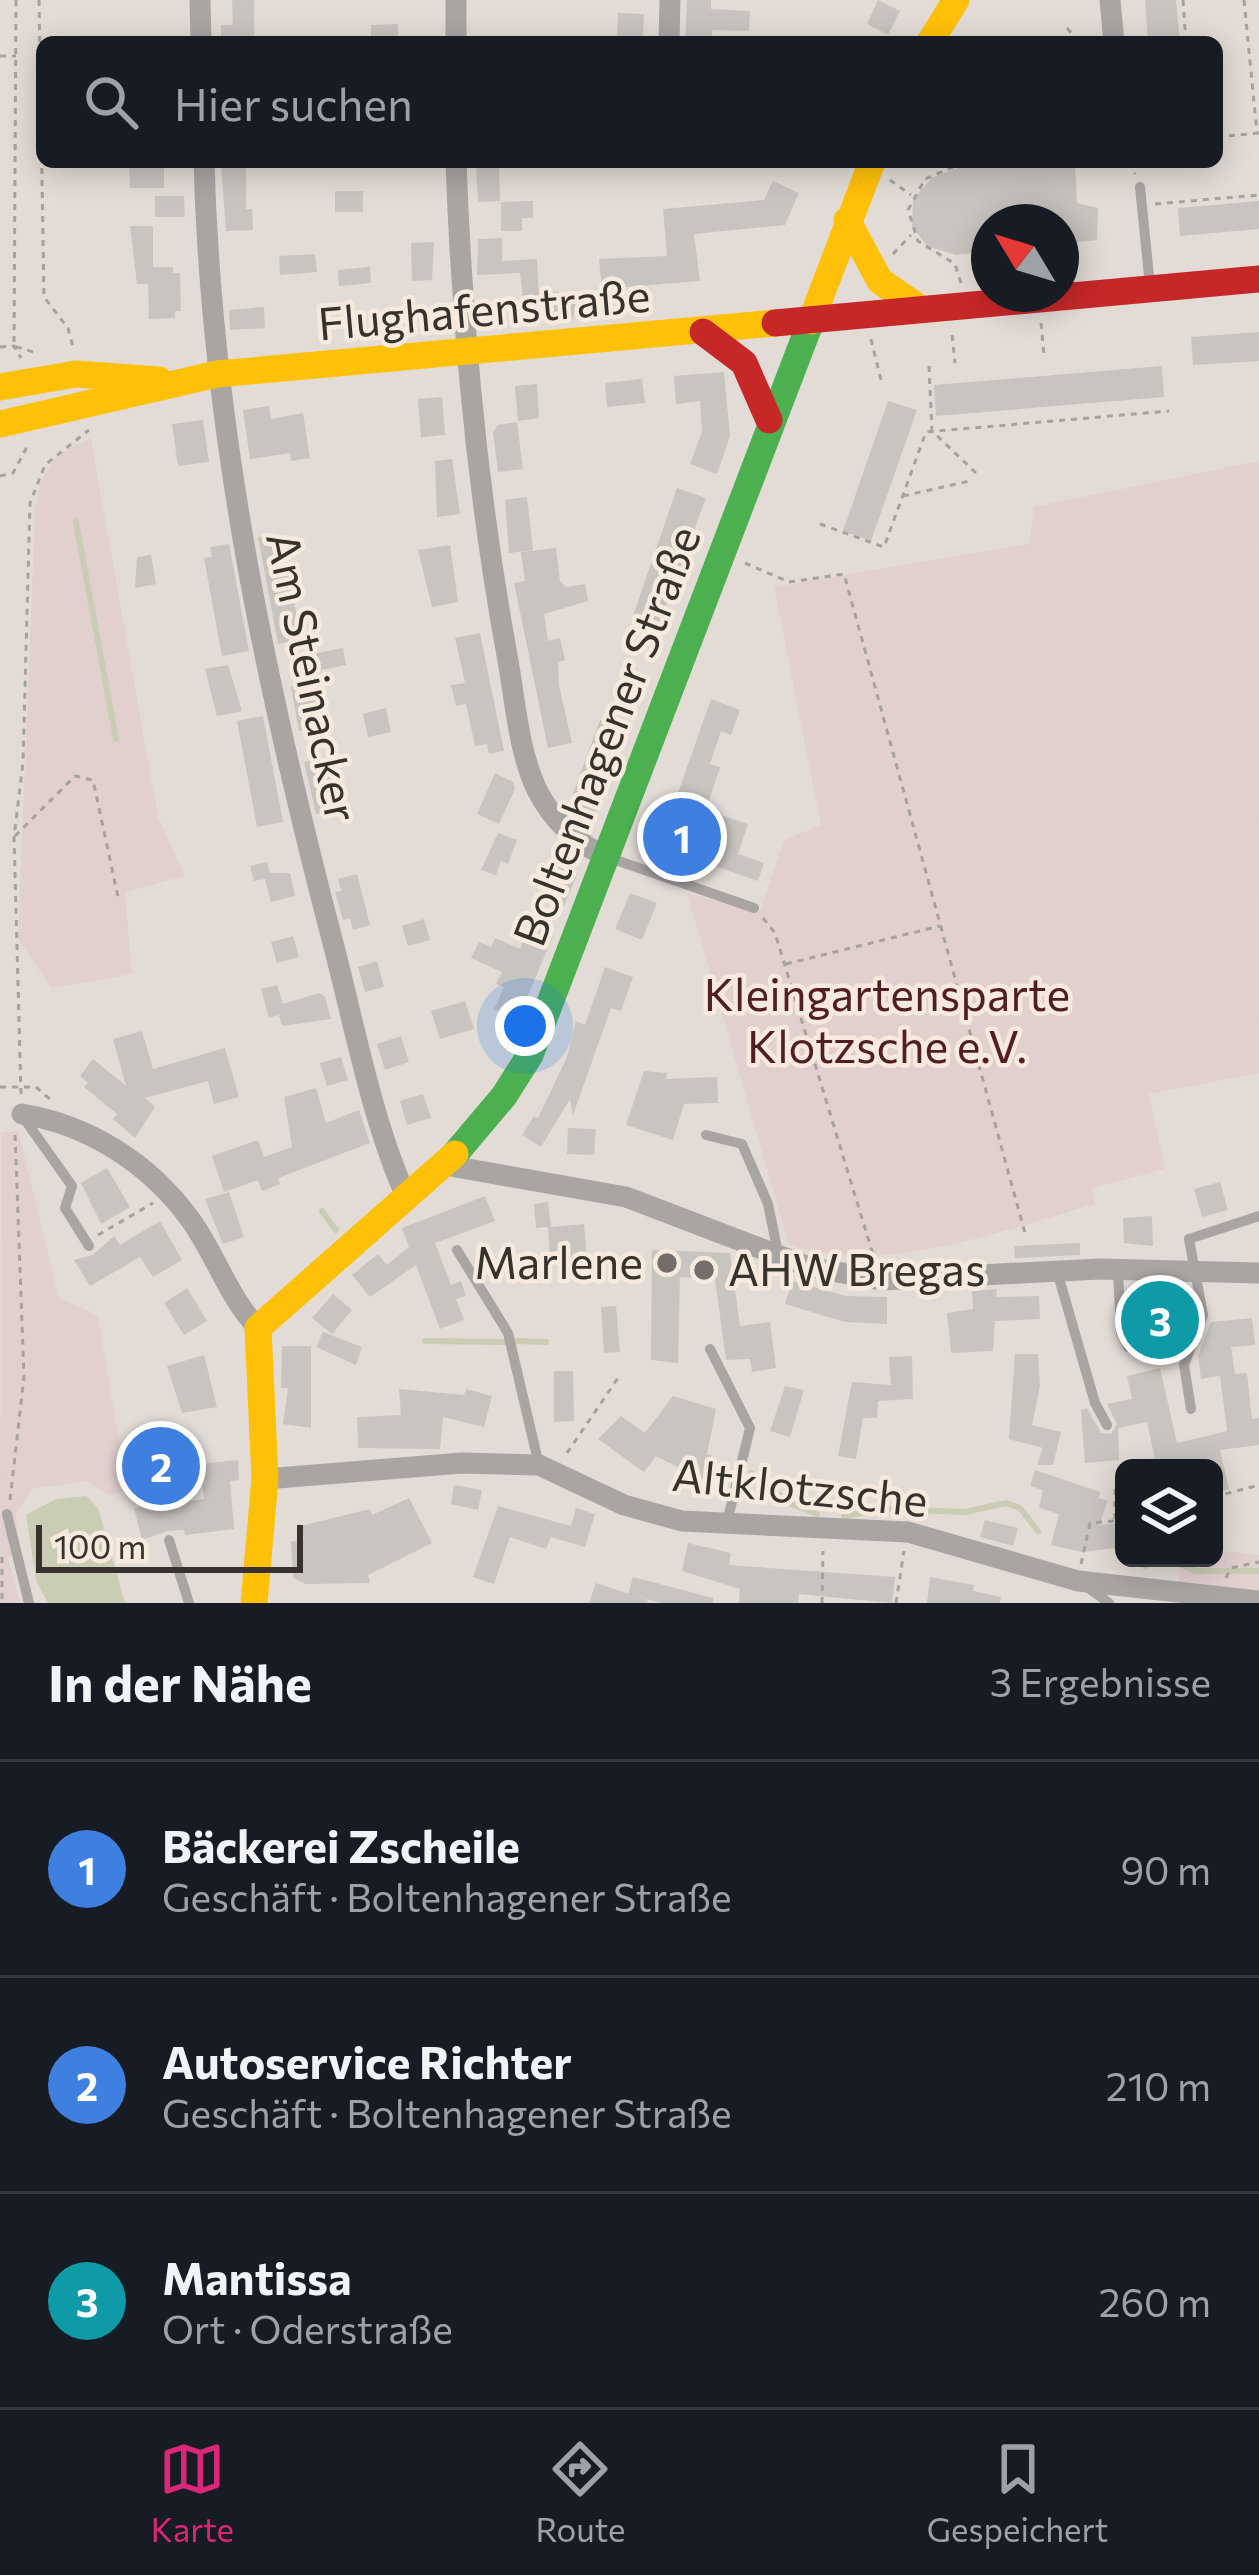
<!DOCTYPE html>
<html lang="de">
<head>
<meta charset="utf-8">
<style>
  :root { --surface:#171b24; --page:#242831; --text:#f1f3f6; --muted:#9ea1a6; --line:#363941; --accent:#db2777 }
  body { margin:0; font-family:Commissioner,sans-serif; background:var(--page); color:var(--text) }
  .controls { position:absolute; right:36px; bottom:36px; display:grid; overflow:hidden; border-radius:18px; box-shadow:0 6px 30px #0003 }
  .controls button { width:108px; height:108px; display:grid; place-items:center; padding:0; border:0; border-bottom:3px solid var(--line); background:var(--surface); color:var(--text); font:60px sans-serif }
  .compass { position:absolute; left:971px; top:204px; width:108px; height:108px; border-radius:50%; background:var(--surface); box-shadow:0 6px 30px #0003; rotate:308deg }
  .scale { position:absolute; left:36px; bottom:30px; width:267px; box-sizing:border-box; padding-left:12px; border:6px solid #37322e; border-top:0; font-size:33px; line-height:42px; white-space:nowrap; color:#37322e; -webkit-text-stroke:9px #f6e9dd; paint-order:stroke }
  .you { position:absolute; left:525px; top:1026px; width:42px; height:42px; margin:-30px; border:9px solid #fff; border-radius:50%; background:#1a73e8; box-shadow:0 0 0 18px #1a73e833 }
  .badge { display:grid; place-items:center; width:78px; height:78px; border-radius:50%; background:var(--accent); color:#fff; font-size:39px; font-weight:700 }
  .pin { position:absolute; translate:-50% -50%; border:6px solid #fff; box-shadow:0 3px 12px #0006 }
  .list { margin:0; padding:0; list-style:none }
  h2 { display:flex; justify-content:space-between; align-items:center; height:156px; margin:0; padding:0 48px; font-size:51px }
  h2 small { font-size:39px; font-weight:400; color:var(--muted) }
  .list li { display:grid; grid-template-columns:78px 1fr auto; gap:36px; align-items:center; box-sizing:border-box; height:216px; padding:0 48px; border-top:3px solid var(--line) }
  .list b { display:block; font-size:45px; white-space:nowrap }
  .list p { margin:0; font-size:39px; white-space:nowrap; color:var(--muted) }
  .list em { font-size:39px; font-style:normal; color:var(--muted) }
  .icon { flex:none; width:66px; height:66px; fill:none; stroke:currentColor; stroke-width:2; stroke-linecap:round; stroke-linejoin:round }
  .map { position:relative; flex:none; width:1259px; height:1603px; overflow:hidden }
  .search { position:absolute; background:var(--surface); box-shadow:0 6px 30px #0003; left:36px; right:36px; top:36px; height:132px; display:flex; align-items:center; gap:30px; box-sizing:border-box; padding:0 42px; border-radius:18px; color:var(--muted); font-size:45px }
  .sheet { height:804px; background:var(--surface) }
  nav { display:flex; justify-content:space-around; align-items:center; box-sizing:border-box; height:168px; border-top:3px solid var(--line); background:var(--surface); font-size:33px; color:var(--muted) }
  nav a { display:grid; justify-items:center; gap:6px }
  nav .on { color:var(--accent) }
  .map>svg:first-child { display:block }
</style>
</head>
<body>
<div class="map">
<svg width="1259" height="1603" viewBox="0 0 1259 1603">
  <rect width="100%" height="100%" fill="#e3dcd6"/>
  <!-- green -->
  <path fill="#e2d0cf" d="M 91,439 L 158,817 L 185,876 L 125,892 L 132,974 L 51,988 L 18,938 L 35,512 C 38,475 54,450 91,439 Z
    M 1258,461 L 1259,1073 L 1149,1094 L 1165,1169 L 1092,1188 L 1095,1204 C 1004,1230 883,1277 789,1245 L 687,893 L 760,912 L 784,840 L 821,825 L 774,587 L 1029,544 L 1034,507 Z
    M 18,1130 L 59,1298 L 98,1315 L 127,1489 L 110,1496 L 86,1481 L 32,1489 L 16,1514 L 19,1554 L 8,1557 L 20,1603 L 0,1603 L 1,1133 Z
    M 1214,1550 L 1259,1555 L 1259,1593 L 1178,1586 L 1181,1558 L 1214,1558 Z"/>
  <!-- water -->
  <path fill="#c9cdb4" d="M 86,1496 L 98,1508 L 125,1603 L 48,1603 L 36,1580 L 26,1515 L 56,1499 Z"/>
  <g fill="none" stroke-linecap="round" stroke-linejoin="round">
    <!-- stream -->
    <path stroke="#c9cdb4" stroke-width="6" d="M 76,522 L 116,739
      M 322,1211 L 336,1230
      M 425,1341 L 505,1342
      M 517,1341 L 546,1342
      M 751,1473 L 789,1503 L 817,1514
      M 844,1516 L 888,1509 L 965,1512 L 1006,1503 L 1020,1508 L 1038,1531
      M 1165,1558 L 1196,1571 L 1259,1571
      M 1145,1566 L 1158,1558"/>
  </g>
  <!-- building -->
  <path fill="#c8c4bf" d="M 232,0 L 254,0 L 254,42 L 221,42 L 221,25 L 233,25 Z
    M 687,0 L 711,0 L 711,9 L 750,11 L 749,31 L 712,30 L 712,42 L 685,42 Z
    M 878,0 L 900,11 L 888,35 L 867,24 Z
    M 1145,0 L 1176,0 L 1180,42 L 1148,42 Z
    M 618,13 L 644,14 L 643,38 L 617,37 Z
    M 398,24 L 398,42 L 371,39 L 371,25 Z
    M 129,162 L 164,162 L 164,188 L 130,188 Z
    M 972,162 L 1075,162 L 1077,203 L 1098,208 L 1097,240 L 1061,244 L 1061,222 L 989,222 L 989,251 L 956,255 L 927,246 L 912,226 L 913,199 L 932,178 Z
    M 221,164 L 246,164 L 246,209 L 252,209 L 253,230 L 226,231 Z
    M 476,164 L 499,164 L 500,201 L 478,202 Z
    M 773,181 L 799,193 L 785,225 L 694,234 L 700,281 L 602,289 L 599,259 L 667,256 L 663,209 L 764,200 Z
    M 335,191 L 363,191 L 363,212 L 335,212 Z
    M 155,196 L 184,196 L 185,217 L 155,217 Z
    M 533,201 L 533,218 L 522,218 L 522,231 L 501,231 L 501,202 Z
    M 1259,201 L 1259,229 L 1180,236 L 1178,208 Z
    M 130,226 L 153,226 L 153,267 L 173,267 L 173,273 L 180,273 L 181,311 L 175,311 L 175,318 L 149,319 L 148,284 L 137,284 Z
    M 502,238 L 502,261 L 537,259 L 539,297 L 523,298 L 520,273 L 477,275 L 478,239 Z
    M 434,242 L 432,280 L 412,281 L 411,243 Z
    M 315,254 L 317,272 L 280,275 L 279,256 Z
    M 370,267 L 371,283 L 339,286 L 338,270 Z
    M 553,291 L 577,296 L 573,320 L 548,315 Z
    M 264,307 L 265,328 L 230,330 L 229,310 Z
    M 1259,332 L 1259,361 L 1193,365 L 1191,337 Z
    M 1162,366 L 1164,397 L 936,416 L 934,385 Z
    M 724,372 L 730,436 L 717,474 L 690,464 L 702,432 L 700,401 L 676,404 L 674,376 Z
    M 642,379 L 645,403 L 607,407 L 605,383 Z
    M 537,384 L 539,418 L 518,421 L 515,386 Z
    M 442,397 L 445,435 L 421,437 L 418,399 Z
    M 888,401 L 917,410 L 871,541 L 843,531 Z
    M 269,406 L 271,419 L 303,413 L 310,458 L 291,461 L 290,453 L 250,459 L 243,410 Z
    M 203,420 L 209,462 L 178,466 L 172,424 Z
    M 517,422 L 523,469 L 498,472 L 493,432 L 498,425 Z
    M 452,459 L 460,514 L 437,517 L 435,461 Z
    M 677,488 L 706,498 L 659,625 L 633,616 Z
    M 527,497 L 533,550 L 509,553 L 505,500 Z
    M 271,535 L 273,544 L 281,543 L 302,639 L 278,644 L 258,537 Z
    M 229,544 L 249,651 L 222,656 L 204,558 L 212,557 L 210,547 Z
    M 450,545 L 458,602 L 432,607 L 418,550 Z
    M 556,548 L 560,581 L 566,587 L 585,584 L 588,601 L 544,614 L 548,641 L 560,638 L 565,660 L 558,662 L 559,685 L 572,743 L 548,748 L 514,583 L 525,581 L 521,552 Z
    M 151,555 L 156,584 L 135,588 L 137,557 Z
    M 480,633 L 504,751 L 489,754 L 487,744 L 475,746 L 466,704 L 456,706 L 451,685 L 465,683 L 455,638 Z
    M 343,648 L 346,665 L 316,671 L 313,654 Z
    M 228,665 L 242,711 L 217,716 L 205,669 Z
    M 316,683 L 324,726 L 299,731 L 291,687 Z
    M 711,699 L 740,710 L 731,735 L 721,731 L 710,764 L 720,767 L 706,810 L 748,824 L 738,854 L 764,863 L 758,881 L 671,851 L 684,814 L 672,810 Z
    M 386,708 L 391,732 L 368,737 L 363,714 Z
    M 263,716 L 283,822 L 257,827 L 237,721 Z
    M 600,720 L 616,721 L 626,730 L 597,810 L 589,815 L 571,799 Z
    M 320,759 L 322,770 L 329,769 L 336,810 L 316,814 L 304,762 Z
    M 495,773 L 513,782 L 515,789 L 499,824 L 477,814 Z
    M 498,833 L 517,840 L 508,864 L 501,861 L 496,875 L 481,870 Z
    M 267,862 L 270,873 L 290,873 L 295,896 L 271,902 L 265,879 L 254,881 L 250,866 Z
    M 556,866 L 577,875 L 564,906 L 543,897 Z
    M 357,874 L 370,925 L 353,930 L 350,918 L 343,920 L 335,892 L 341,891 L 338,879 Z
    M 630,893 L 657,903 L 642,940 L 615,929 Z
    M 424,919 L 430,940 L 408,946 L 402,926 Z
    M 529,926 L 553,936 L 518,1019 L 494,1009 L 504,987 L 496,984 L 502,972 L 471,958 L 479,942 L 491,947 L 495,938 L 520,949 Z
    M 293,936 L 299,957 L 277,963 L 271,942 Z
    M 377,961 L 384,987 L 365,992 L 358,967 Z
    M 605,967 L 633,977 L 621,1011 L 611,1008 L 573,1115 L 570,1099 L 541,1147 L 522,1135 L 534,1116 L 538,1118 L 567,1057 L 576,1021 L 585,1025 Z
    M 277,985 L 283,1004 L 319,993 L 325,997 L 331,1019 L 282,1026 L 279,1015 L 269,1018 L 261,989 Z
    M 465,1001 L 474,1029 L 440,1039 L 431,1011 Z
    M 142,1031 L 153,1069 L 225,1048 L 239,1097 L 214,1104 L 208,1081 L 145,1098 L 155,1107 L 135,1138 L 113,1119 L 117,1114 L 84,1087 L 88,1083 L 80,1076 L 93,1059 L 126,1086 L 113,1039 Z
    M 401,1036 L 409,1062 L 385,1070 L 377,1044 Z
    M 341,1057 L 348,1080 L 327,1086 L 320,1063 Z
    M 644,1071 L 667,1073 L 666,1079 L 717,1077 L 718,1103 L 684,1104 L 673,1140 L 626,1125 Z
    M 316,1088 L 326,1123 L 359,1110 L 370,1143 L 278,1178 L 280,1184 L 262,1191 L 258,1180 L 224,1192 L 212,1156 L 258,1140 L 264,1157 L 292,1147 L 284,1097 Z
    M 423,1094 L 431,1118 L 407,1125 L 400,1101 Z
    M 568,1128 L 596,1129 L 594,1155 L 567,1154 Z
    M 107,1168 L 130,1207 L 101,1224 L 81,1183 Z
    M 1220,1182 L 1228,1210 L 1202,1217 L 1194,1189 Z
    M 229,1192 L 244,1237 L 223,1244 L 205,1199 Z
    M 485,1196 L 495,1221 L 435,1243 L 451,1285 L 461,1281 L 466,1296 L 456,1299 L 464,1320 L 440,1329 L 416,1265 L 370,1297 L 352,1275 L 378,1254 L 387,1265 L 409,1247 L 402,1228 Z
    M 548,1202 L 551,1227 L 584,1224 L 587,1261 L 550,1259 L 548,1227 L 536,1228 L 534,1204 Z
    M 1152,1216 L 1153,1246 L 1124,1243 L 1123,1218 Z
    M 160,1221 L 182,1260 L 153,1277 L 140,1257 L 90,1286 L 74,1260 L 93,1255 L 114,1236 L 120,1245 Z
    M 1080,1243 L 1080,1255 L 1015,1258 L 1014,1246 Z
    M 652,1250 L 730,1253 L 740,1326 L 770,1322 L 776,1368 L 752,1372 L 750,1359 L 726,1360 L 715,1279 L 680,1277 L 678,1363 L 651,1360 Z
    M 792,1281 L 846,1296 L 887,1297 L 887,1324 L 845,1322 L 785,1304 Z
    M 187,1288 L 207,1321 L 184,1335 L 164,1303 Z
    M 997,1289 L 996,1297 L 1039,1296 L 1040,1319 L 995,1321 L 993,1351 L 951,1353 L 947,1313 L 973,1309 L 972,1291 Z
    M 1141,1289 L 1141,1304 L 1191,1303 L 1185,1336 L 1134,1336 L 1130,1325 L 1143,1322 L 1141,1310 L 1141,1315 L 1130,1316 L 1129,1290 Z
    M 333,1294 L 352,1310 L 332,1334 L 312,1318 Z
    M 616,1306 L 620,1352 L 604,1353 L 601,1307 Z
    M 1252,1318 L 1255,1345 L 1231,1347 L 1235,1374 L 1247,1373 L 1252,1419 L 1259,1418 L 1259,1445 L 1220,1450 L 1229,1489 L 1214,1492 L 1214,1468 L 1157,1468 L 1147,1422 L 1118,1428 L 1119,1460 L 1085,1463 L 1081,1410 L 1087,1408 L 1101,1433 L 1111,1434 L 1117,1424 L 1107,1404 L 1132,1399 L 1127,1376 L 1160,1368 L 1177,1443 L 1227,1431 L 1220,1376 L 1201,1379 L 1198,1356 L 1211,1322 Z
    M 323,1332 L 362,1347 L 356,1365 L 316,1347 Z
    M 282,1346 L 311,1346 L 311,1428 L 283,1424 L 288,1388 L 281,1388 Z
    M 1015,1354 L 1038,1354 L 1040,1386 L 1032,1425 L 1061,1432 L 1053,1465 L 1037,1465 L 1043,1448 L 1009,1439 Z
    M 204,1355 L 217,1407 L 182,1413 L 167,1366 Z
    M 912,1356 L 913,1399 L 878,1401 L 877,1418 L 863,1418 L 856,1459 L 838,1456 L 852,1382 L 891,1385 L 889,1357 Z
    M 554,1371 L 573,1371 L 574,1421 L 554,1422 Z
    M 785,1386 L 804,1390 L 790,1437 L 770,1431 Z
    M 399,1389 L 464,1395 L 466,1389 L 492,1396 L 484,1427 L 443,1417 L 440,1449 L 358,1448 L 357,1417 L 401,1415 Z
    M 673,1396 L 716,1409 L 707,1454 L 712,1456 L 703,1480 L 656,1456 L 644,1472 L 598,1439 L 621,1416 L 645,1433 Z
    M 175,1449 L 182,1473 L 147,1484 L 140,1460 Z
    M 238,1460 L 239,1480 L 230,1481 L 234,1529 L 185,1535 L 184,1530 L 167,1531 L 142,1540 L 134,1508 L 204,1499 L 200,1464 Z
    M 1035,1470 L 1100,1492 L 1099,1498 L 1108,1501 L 1099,1525 L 1124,1523 L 1124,1547 L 1082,1552 L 1051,1545 L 1059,1514 L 1039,1508 L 1043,1490 L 1030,1486 Z
    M 454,1485 L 482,1490 L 478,1510 L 451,1504 Z
    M 409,1498 L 432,1543 L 368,1575 L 370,1583 L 306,1584 L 293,1578 L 291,1542 L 304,1539 L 301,1526 L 370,1509 L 372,1515 Z
    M 498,1506 L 571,1526 L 576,1508 L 595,1514 L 585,1547 L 551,1537 L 546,1549 L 510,1537 L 494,1584 L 473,1577 Z
    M 985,1520 L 1018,1528 L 1013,1546 L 980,1537 Z
    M 688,1543 L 731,1553 L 729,1565 L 895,1577 L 892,1603 L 799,1594 L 798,1603 L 739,1603 L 740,1589 L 682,1571 Z
    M 633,1577 L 713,1598 L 713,1603 L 661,1603 L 628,1594 Z
    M 930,1577 L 974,1585 L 973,1591 L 1001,1597 L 1000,1603 L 927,1603 Z
    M 596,1583 L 648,1600 L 647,1603 L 589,1603 Z"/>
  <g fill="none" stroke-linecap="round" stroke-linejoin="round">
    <!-- path -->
    <path stroke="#a5a2a0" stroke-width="3" stroke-dasharray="6 6" stroke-linecap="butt" d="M 16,0 L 14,346 L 37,353
      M 39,0 L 44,297 L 68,328 L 73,347
      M 1183,0 L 1186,42
      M 1244,0 L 1257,133
      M 1067,28 L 1078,40 L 1096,37
      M 0,56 L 16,56
      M 1217,137 L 1259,133
      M 1129,162 L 1135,174
      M 890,180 L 911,195
      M 1155,204 L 1259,195
      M 893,254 L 911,235
      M 961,283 L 955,264 L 918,241 L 908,210 L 925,179 L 965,162
      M 1041,323 L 1044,355
      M 952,335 L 955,363
      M 871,339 L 881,380
      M 0,347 L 14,346 L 21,358
      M 929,366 L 932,431 L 976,473
      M 0,476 L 13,473 L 28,445
      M 903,496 L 970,481
      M 820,524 L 884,547 L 926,432 L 1169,411
      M 745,563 L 789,582 L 844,574 L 1025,1233
      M 15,836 L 75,776 L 93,780 L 118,897
      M 763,918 L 775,933 L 875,1261
      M 786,964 L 940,926
      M 36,1087 L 52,1101
      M 21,1094 L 14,837 L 23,763 L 30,503 L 45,465 L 89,430
      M 98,1235 L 153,1203
      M 567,1453 L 620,1375
      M 1214,1497 L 1259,1485
      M 10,1500 L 24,1377 L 15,1133
      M 1115,1519 L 1115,1483
      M 2,1557 L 2,1603
      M 1081,1564 L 1090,1523 L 1124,1520
      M 1226,1578 L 1231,1568 L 1259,1562
      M 822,1603 L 823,1551
      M 896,1603 L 904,1551"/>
    <!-- lane -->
    <path stroke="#a8a5a3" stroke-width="10" d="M 1140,187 L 1150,286
      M 610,858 L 754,908
      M 23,1117 L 72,1186 L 65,1208 L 89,1246
      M 706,1135 L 742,1144 L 768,1204 L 778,1253
      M 457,1250 L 508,1333 L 539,1465
      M 1057,1271 L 1095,1403 L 1107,1425
      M 1118,1271 L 1121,1333 L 1128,1347 L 1189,1351
      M 710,1349 L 750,1428 L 727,1522
      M 1191,1409 L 1184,1365 L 1203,1315 L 1189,1239 L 1259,1216
      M 7,1514 L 29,1603
      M 169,1540 L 189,1603
      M 1087,1587 L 1109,1603"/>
    <!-- street -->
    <path stroke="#a8a5a3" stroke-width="21" d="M 200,0 L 201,42
      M 1110,0 L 1114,42
      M 456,42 L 456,0
      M 669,42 L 670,0
      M 204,162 C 211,427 266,687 333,943 C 354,1023 372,1121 406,1196
      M 456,162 C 462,328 477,491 507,655 C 515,698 518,750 537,790 C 551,818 579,847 609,857
      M 22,1114 C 89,1125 149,1163 190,1219 C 215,1253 228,1297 258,1328
      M 445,1165 L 626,1197 L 809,1267 L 881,1280 L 1100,1269 L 1259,1273
      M 265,1479 L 462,1463 L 539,1465 L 624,1505 L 682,1521 L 908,1532 L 1078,1581 L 1259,1601"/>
    <!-- fast -->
    <path stroke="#4caf50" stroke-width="27" d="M 455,1154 L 504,1096 L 530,1055 L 811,321"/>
    <!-- slow -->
    <path stroke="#ffc107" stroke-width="27" d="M 930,42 L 956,0
      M 847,220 L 880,281 L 918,307
      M 811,321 L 872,162
      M 0,387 L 76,374 L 159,380
      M 0,424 L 217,374 L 775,323
      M 254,1603 L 265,1479 L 258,1328 L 455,1154"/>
    <!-- jam -->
    <path stroke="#c62828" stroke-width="27" d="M 775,323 L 1259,279
      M 703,332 L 744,363 L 769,420"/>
    <!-- path-bridge -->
    <path stroke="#a5a2a0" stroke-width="3" stroke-dasharray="6 6" stroke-linecap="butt" d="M 0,1087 L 36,1087"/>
  </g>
  <!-- markers -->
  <g fill="#736e69" stroke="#f6e9dd" stroke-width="4.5">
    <circle cx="667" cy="1263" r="12"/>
    <circle cx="704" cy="1270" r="12"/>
  </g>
  <g text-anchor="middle" stroke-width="9" stroke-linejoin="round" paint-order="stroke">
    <!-- street labels -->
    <g font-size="45" fill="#37322e" stroke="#f6e9dd">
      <text transform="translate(484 310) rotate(-5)" y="16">Flughafenstraße</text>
      <text transform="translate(312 677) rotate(78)" y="16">Am Steinacker</text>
      <text transform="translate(607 736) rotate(-69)" y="16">Boltenhagener Straße</text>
      <text transform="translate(800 1488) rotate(6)" y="16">Altklotzsche</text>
    </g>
    <!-- park labels -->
    <g font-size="45" fill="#511e26" stroke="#f6e9dd">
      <text x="887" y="1011">Kleingartensparte<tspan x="887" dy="52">Klotzsche e.V.</tspan></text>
    </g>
    <!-- poi labels -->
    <g font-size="45" fill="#37322e" stroke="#f6e9dd" text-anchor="end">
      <text x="643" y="1279">Marlene</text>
      <text x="728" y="1286" text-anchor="start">AHW Bregas</text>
    </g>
  </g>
</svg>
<div class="controls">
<button><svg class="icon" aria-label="layers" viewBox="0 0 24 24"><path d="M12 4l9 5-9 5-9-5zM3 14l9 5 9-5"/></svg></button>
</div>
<svg class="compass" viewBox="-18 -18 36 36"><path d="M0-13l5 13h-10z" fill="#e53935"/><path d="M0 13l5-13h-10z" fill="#9ea1a6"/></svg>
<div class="scale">100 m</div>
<div class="you"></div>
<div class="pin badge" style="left:682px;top:837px;background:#3f7fe0">1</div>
<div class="pin badge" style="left:161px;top:1466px;background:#3f7fe0">2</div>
<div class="pin badge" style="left:1160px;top:1320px;background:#0f9aa8">3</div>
<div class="search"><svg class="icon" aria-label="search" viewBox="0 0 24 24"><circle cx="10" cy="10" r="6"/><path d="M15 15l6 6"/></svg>Hier suchen</div>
</div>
<section class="sheet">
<h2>In der Nähe<small>3 Ergebnisse</small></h2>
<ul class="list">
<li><span class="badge" style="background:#3f7fe0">1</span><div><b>Bäckerei Zscheile</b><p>Geschäft · Boltenhagener Straße</p></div><em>90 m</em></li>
<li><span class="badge" style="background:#3f7fe0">2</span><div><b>Autoservice Richter</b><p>Geschäft · Boltenhagener Straße</p></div><em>210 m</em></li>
<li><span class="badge" style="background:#0f9aa8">3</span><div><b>Mantissa</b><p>Ort · Oderstraße</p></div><em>260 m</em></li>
</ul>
</section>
<nav>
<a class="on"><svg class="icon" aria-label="map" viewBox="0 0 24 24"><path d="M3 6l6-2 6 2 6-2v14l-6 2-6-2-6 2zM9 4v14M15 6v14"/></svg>Karte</a>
<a><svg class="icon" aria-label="directions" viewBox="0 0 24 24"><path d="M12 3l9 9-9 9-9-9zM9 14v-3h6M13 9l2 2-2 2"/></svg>Route</a>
<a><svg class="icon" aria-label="saved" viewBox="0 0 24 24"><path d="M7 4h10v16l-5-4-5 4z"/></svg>Gespeichert</a>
</nav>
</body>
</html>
